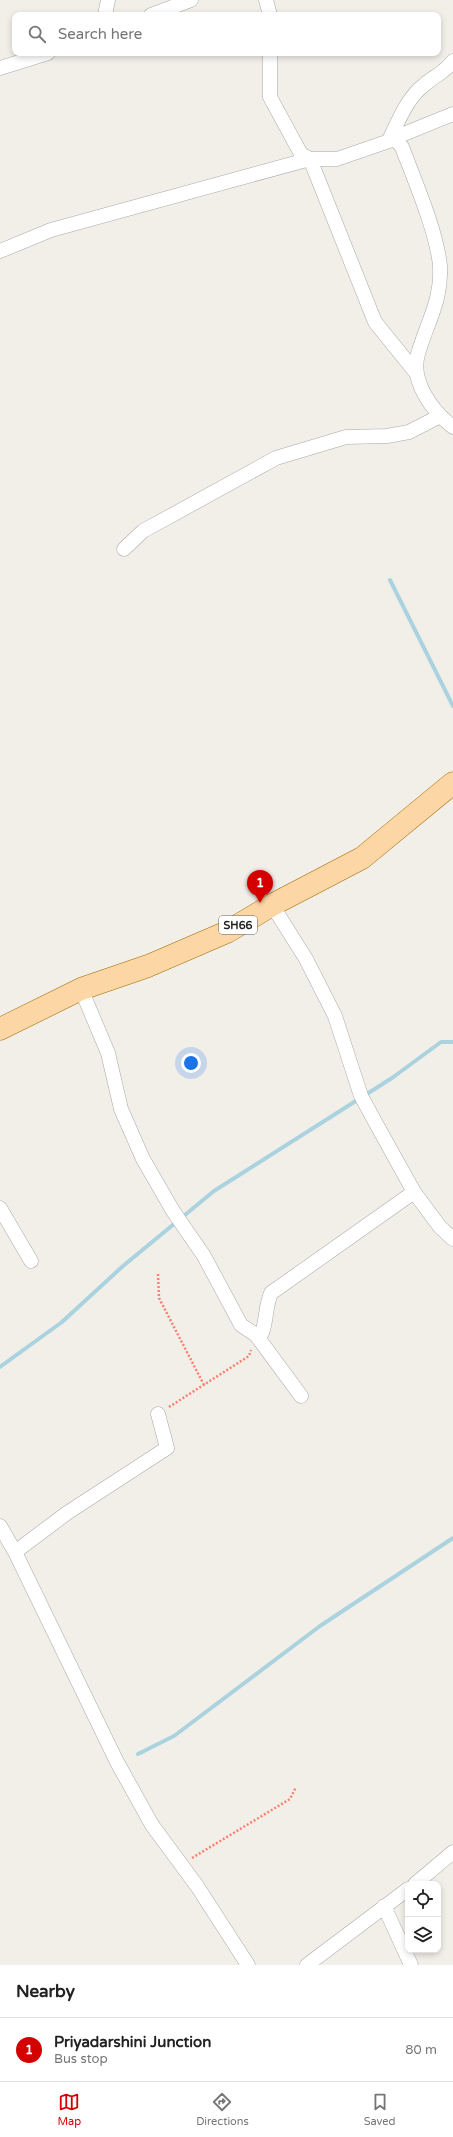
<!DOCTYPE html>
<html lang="en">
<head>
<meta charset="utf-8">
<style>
  :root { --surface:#fff; --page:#f6f6f6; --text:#222; --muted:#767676; --line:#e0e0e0; --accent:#d40000 }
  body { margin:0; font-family:"Varela Round",sans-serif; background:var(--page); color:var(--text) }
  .controls { position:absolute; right:12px; bottom:12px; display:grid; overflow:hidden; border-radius:8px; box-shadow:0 2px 6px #0003 }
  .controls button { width:36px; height:36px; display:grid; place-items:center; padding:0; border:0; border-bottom:1px solid var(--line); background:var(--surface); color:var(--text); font:20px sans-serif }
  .you { position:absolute; left:191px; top:1063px; width:14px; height:14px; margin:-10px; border:3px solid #fff; border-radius:50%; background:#1a73e8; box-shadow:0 0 0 6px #1a73e833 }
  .badge { display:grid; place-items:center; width:26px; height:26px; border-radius:50%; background:var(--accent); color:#fff; font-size:13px; font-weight:700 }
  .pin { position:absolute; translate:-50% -33px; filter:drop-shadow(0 1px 2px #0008) }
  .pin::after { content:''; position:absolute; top:21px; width:14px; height:12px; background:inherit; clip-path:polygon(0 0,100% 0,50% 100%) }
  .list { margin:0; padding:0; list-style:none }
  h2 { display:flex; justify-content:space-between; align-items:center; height:52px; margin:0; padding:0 16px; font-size:17px }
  h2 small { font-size:13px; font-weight:400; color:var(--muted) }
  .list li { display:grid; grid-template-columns:26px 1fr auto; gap:12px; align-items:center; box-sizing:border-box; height:64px; padding:0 16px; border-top:1px solid var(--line) }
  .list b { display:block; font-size:15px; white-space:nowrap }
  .list p { margin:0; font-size:13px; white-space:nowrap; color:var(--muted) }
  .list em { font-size:13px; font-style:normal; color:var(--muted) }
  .icon { flex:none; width:22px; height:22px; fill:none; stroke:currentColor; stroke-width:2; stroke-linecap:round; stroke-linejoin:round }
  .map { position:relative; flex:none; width:453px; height:1965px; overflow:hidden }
  .search { position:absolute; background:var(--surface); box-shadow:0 2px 6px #0003; left:12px; right:12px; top:12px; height:44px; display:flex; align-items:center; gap:10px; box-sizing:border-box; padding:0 14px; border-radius:8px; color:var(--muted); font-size:15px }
  .sheet { height:116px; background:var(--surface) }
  nav { display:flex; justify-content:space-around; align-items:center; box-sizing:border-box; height:56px; border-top:1px solid var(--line); background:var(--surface); font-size:11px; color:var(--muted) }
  nav a { display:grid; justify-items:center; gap:2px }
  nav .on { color:var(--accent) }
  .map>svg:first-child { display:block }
</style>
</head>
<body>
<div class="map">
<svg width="453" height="1965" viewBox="0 0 453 1965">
  <rect width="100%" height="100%" fill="#f2efe9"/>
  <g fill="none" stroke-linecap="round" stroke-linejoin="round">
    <!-- stream -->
    <path stroke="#aad3df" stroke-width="4" d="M 390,580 L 453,706
      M 0,1367 L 62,1322 L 123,1266 L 214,1191 L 392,1078 L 441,1042 L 453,1042
      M 138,1754 L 174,1736 L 320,1626 L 453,1538"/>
    <!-- street casing -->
    <g stroke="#a9a9a9" stroke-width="15">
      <path id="street" d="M 266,0 L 270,15
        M 105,15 L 108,0
        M 151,15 L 191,0
        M 270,53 L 270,97 L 301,154 L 310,159 L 337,159 L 395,139 L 402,147 C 414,179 437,232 440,266 C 442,301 427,322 418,354 C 410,381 432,411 453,427
        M 0,68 L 48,53
        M 389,140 C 398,122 407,98 424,85 C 435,75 443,74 453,61
        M 389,140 L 453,114
        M 0,251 L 51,230 L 310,159 L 375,322 L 417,374
        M 124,549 L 143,531 L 276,458 L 346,437 L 387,436 L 409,432 L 440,416
        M 272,905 L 306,959 L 335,1016 L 361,1096 L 379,1129 L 414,1192 L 440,1227 L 453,1239
        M 81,989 L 108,1053 L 121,1109 L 143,1159 L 173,1211 L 204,1256 L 241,1325 L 256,1335 L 262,1333 C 267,1319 265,1308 271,1293 L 414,1192
        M 0,1208 L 31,1261
        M 256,1335 L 301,1396
        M 0,1526 L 15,1552 L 117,1762 L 152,1825 L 197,1886 L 248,1965
        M 15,1552 L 67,1513 L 167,1448 L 158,1414
        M 415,1884 L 453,1852
        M 384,1906 L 411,1965
        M 307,1965 L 408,1889"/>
    </g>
    <!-- primary casing -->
    <g stroke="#a06b00" stroke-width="23">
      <path id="primary" d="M 0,1029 L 81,989 L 148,966 L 227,932 L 272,905 L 362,858 L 453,783"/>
    </g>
    <!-- path -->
    <path stroke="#fa8072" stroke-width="2.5" stroke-dasharray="2 2" stroke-linecap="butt" d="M 158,1274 L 159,1298 L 204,1385
      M 169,1407 L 249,1356 L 251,1350
      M 192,1858 L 290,1799 L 296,1787"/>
    <!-- street -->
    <use href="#street" stroke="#fff" stroke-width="14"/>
    <!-- primary -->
    <use href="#primary" stroke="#fcd6a4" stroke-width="22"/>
  </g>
  <g text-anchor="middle" stroke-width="3.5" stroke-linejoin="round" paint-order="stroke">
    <!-- shield labels -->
    <rect fill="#fff" stroke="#646464" stroke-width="1" x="219" y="916" width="38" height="18" rx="3"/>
    <g font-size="11" font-weight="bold" fill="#222">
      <text x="238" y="929">SH66</text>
    </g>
  </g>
</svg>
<div class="controls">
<button><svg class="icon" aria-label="locate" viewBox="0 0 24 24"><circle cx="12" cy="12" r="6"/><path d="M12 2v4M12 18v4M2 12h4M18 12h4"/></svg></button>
<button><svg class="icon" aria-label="layers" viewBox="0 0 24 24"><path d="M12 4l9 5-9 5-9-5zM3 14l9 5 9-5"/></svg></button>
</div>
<div class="you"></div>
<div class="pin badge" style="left:260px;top:903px">1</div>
<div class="search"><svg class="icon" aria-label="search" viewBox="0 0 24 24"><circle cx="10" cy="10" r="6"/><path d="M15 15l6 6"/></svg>Search here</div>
</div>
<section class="sheet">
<h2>Nearby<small></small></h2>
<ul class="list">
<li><span class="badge">1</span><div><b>Priyadarshini Junction</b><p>Bus stop</p></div><em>80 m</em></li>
</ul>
</section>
<nav>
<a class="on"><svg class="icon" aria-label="map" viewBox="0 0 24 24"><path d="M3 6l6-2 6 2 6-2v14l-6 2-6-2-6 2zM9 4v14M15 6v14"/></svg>Map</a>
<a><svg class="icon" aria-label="directions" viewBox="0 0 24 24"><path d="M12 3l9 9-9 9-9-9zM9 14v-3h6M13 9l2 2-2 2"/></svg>Directions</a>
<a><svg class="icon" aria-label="saved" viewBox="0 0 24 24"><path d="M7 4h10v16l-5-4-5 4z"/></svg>Saved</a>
</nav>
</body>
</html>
